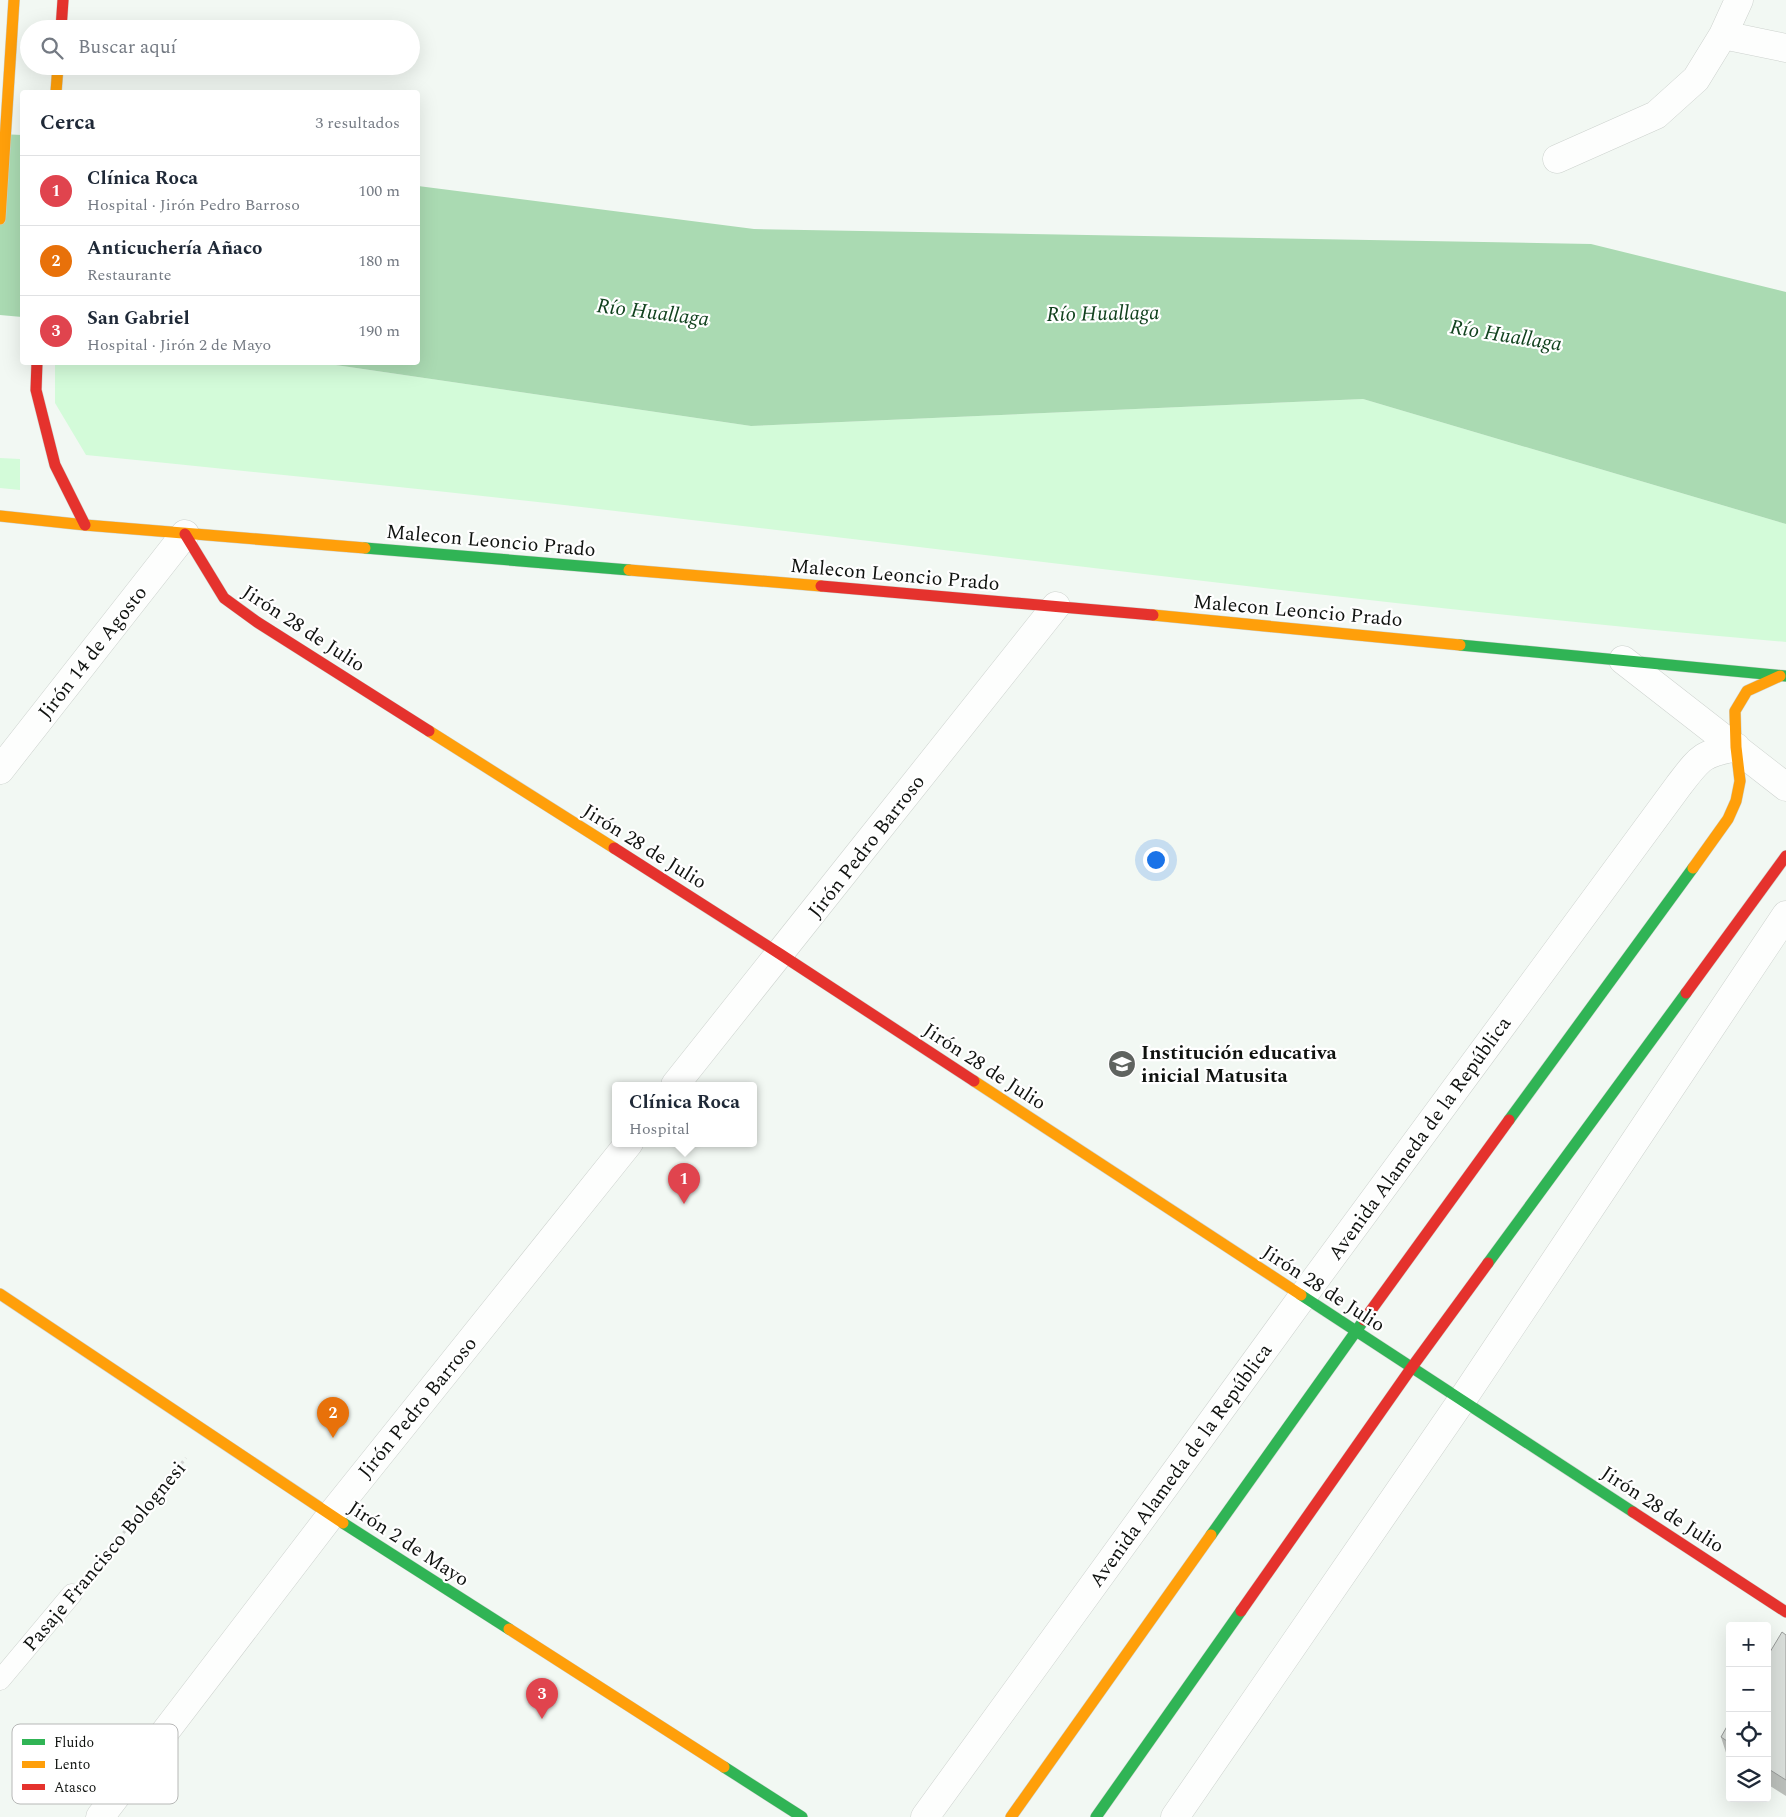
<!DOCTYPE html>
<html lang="es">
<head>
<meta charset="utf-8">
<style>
  :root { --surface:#fff; --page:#f6f6f7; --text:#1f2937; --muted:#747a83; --line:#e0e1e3; --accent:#5f635f }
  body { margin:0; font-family:Spectral,serif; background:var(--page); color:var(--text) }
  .controls { position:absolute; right:15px; bottom:15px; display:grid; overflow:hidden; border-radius:5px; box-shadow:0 5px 20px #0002 }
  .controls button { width:45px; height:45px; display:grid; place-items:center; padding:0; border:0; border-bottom:1px solid var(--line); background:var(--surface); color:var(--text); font:25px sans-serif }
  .you { position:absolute; left:1155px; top:859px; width:18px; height:18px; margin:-12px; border:4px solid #fff; border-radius:50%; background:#1a73e8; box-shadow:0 0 0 8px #1a73e833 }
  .badge { display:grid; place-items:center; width:32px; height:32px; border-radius:50%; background:var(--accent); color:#fff; font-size:16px; font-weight:700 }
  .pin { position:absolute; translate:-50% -41px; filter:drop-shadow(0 1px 2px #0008) }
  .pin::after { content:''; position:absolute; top:26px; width:18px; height:15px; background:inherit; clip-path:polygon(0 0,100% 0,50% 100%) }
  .popup { position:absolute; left:612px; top:1082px; width:145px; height:65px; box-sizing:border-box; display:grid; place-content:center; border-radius:5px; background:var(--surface); filter:drop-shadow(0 1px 4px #0005); font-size:16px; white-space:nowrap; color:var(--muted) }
  .popup b { font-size:19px; color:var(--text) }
  .popup::after { content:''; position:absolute; left:50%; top:100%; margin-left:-10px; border:10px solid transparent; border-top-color:var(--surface) }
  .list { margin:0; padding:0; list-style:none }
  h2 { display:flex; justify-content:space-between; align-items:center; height:65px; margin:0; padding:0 20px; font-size:21px }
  h2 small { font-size:16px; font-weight:400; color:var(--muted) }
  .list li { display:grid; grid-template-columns:32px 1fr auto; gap:15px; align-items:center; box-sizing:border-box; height:70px; padding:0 20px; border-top:1px solid var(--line) }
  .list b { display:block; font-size:19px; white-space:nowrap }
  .list p { margin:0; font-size:16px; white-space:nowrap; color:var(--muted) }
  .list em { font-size:16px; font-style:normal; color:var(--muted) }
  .icon { flex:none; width:28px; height:28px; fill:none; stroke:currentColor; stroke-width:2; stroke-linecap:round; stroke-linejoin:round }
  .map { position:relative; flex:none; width:1786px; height:1817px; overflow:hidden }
  .search { position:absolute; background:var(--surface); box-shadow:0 5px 20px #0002; left:20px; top:20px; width:400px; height:55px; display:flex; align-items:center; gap:12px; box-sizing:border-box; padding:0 18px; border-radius:28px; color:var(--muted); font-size:19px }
  .panel { position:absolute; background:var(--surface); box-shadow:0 5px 20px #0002; left:20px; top:90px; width:400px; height:275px; border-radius:5px }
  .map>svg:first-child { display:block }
</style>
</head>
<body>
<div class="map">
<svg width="1786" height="1817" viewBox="0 0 1786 1817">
  <rect width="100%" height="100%" fill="#f2f8f3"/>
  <!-- green -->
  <path fill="#d3fbd9" d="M 55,362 L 322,363 L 751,426 L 1363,399 L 1786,524 L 1786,642 C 1387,607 989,554 590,508 C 423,489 254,472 86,455 L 55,403 Z
    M 0,458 L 20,459 L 20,490 L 0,488 Z"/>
  <!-- water -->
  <path fill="#aadab2" d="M 0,134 L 22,135 L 22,317 L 0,315 Z
    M 418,186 L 754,229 L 1591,244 L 1786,292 L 1786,524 L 1363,399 L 751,426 L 322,363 L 418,362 Z"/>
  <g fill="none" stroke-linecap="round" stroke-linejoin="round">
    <!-- lane casing -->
    <g stroke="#cdd2ce" stroke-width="21">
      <path id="lane" d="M 0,1680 L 72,1594"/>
    </g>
    <!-- street casing -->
    <g stroke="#cdd2ce" stroke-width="29">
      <path id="street" d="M 1723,35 L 1786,48
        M 1557,159 L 1656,115 L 1696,79 L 1723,35 L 1739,0
        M 1623,660 L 1786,787
        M 0,770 L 185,534
        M 675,1085 L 1056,606
        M 100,1817 L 331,1515 L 629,1143
        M 925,1817 L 1303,1296 L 1679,785 C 1700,758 1701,754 1736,747
        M 1175,1817 L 1462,1400 L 1786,915"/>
    </g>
    <!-- fast casing -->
    <g stroke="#cdd2ce" stroke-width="12">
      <path id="fast" d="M 365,548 L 629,570
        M 1460,645 L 1786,676
        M 1509,1120 L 1693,868
        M 1488,1263 L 1686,993
        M 1301,1295 L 1633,1512
        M 343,1523 L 509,1629
        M 1211,1535 L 1364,1320
        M 724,1767 L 802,1817
        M 1096,1817 L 1241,1611"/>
    </g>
    <!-- slow casing -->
    <g stroke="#cdd2ce" stroke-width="12">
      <path id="slow" d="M 56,92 L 58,66
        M 0,219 L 14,0
        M 0,516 L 85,525 L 365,548
        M 629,570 L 821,586
        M 1153,615 L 1460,645
        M 429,731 L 614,848
        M 1693,868 L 1728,819 L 1736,801 L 1740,781 L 1736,747 L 1735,711 L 1747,691 L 1780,676
        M 974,1081 L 1301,1295
        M 0,1294 L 343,1523
        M 509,1629 L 724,1767
        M 1011,1817 L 1211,1535"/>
    </g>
    <!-- jam casing -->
    <g stroke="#cdd2ce" stroke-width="12">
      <path id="jam" d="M 61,29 L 63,0
        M 37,362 L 36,390 L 55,465 L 85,525
        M 185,534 L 224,598 L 257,622 L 429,731
        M 821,586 L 1153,615
        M 614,848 L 780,954 L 974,1081
        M 1686,993 L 1786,856
        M 1364,1320 L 1509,1120
        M 1633,1512 L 1786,1612
        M 1241,1611 L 1412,1367 L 1488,1263"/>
    </g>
    <!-- path -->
    <path stroke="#d2d3d2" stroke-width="3" stroke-dasharray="2.5 4" stroke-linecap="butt" d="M 90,1573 L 186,1458"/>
    <!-- lane -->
    <use href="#lane" stroke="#fdfefd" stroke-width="20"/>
    <!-- street -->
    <use href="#street" stroke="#fdfefd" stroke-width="28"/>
    <!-- fast -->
    <use href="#fast" stroke="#30b455" stroke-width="11"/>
    <!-- slow -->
    <use href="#slow" stroke="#ff9f0a" stroke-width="11"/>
    <!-- jam -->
    <use href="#jam" stroke="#e5322d" stroke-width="11"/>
  </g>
  <!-- wall -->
  <path fill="#bbbfbb" d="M 1786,1635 L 1786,1796 L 1767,1784 L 1767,1657 Z
    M 1730,1721 L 1730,1760 L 1728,1759 L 1721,1737 Z"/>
  <!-- building -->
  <path fill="#d9deda" stroke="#989b99" d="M 1782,1632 L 1786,1635 L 1786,1780 L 1767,1768 L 1767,1657 Z
    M 1730,1721 L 1730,1743 L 1721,1737 Z"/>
  <!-- icons -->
  <defs>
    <g id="school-disc" transform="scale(1.4375)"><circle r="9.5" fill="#5f635f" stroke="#fff"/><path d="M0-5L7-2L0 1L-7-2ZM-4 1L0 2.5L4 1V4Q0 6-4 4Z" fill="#fff"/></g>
  </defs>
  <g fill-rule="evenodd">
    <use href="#school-disc" x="1122" y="1064"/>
  </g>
  <g text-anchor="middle" stroke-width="4.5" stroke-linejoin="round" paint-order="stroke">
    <!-- street labels -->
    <g font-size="20" fill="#101310" stroke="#fff">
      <text transform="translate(491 540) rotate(5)" y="7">Malecon Leoncio Prado</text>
      <text transform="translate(895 574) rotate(5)" y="7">Malecon Leoncio Prado</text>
      <text transform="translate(1298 610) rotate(5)" y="7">Malecon Leoncio Prado</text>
      <text transform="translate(304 628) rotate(33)" y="7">Jirón 28 de Julio</text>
      <text transform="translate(92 652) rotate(-52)" y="7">Jirón 14 de Agosto</text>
      <text transform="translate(645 846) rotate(32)" y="7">Jirón 28 de Julio</text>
      <text transform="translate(866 846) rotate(-52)" y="7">Jirón Pedro Barroso</text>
      <text transform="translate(985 1066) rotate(33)" y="7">Jirón 28 de Julio</text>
      <text transform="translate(1419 1138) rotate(-54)" y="7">Avenida Alameda de la República</text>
      <text transform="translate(1324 1288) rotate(33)" y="7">Jirón 28 de Julio</text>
      <text transform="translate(417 1407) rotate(-51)" y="7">Jirón Pedro Barroso</text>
      <text transform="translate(1180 1465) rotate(-54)" y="7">Avenida Alameda de la República</text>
      <text transform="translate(1663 1509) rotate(33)" y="7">Jirón 28 de Julio</text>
      <text transform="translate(409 1543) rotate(33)" y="7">Jirón 2 de Mayo</text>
      <text transform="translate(104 1556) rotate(-50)" y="7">Pasaje Francisco Bolognesi</text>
    </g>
    <!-- poi labels -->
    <g font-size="20" font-weight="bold" fill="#101310" stroke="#fff" text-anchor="start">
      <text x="1141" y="1059">Institución educativa<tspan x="1141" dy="23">inicial Matusita</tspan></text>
    </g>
    <!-- water labels -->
    <g font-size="21" font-style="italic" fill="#11421e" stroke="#fff">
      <text transform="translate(653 312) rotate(7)" y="7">Río Huallaga</text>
      <text transform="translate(1103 313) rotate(-1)" y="7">Río Huallaga</text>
      <text transform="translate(1506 335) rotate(9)" y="7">Río Huallaga</text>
    </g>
  </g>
  <!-- legend -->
  <rect x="12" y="1724" width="166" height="80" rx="8" fill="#fff" stroke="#b7b8b7" stroke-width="1"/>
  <rect x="22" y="1739" width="23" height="6" fill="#30b455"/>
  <rect x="22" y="1761" width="23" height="7" fill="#ff9f0a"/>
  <rect x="22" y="1784" width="23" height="6" fill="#e5322d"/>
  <g font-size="14" fill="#101310">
    <text x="54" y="1747">Fluido</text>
    <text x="54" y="1769">Lento</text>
    <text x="54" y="1792">Atasco</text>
  </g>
</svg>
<div class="controls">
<button>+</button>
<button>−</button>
<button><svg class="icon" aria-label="locate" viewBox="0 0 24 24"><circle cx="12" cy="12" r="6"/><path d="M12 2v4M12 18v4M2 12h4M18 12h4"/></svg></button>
<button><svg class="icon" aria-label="layers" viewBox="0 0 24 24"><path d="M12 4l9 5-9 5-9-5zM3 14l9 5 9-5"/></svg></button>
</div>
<div class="you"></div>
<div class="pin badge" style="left:684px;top:1204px;background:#e0444e">1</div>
<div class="popup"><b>Clínica Roca</b>Hospital</div>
<div class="pin badge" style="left:333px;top:1438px;background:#e8710a">2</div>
<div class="pin badge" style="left:542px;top:1719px;background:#e0444e">3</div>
<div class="search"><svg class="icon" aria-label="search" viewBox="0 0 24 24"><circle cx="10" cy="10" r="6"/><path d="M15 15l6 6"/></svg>Buscar aquí</div>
<section class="panel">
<h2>Cerca<small>3 resultados</small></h2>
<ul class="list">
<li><span class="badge" style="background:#e0444e">1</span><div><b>Clínica Roca</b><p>Hospital · Jirón Pedro Barroso</p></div><em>100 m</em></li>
<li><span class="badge" style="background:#e8710a">2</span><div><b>Anticuchería Añaco</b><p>Restaurante</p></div><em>180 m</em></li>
<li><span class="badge" style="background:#e0444e">3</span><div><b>San Gabriel</b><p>Hospital · Jirón 2 de Mayo</p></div><em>190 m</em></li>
</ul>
</section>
</div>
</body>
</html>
